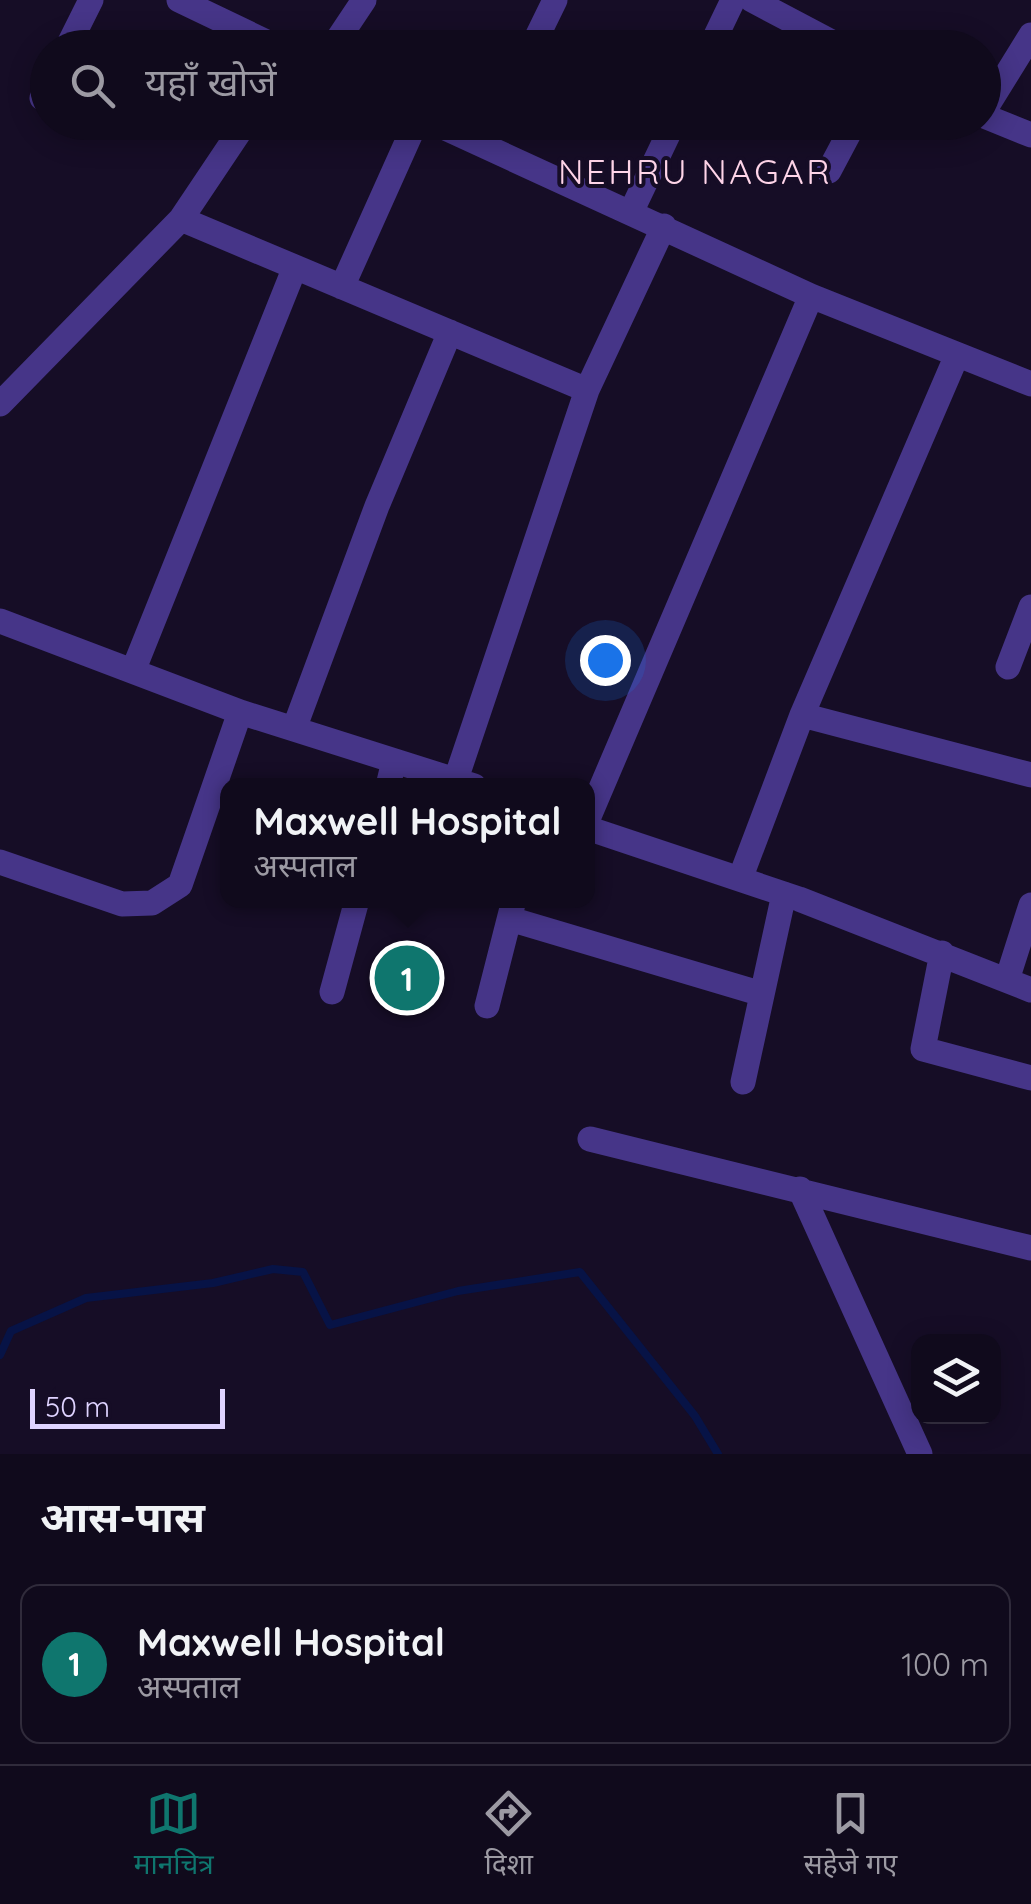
<!DOCTYPE html>
<html lang="hi">
<head>
<meta charset="utf-8">
<style>
  :root { --surface:#100a1c; --page:#191325; --text:#f1f3f6; --muted:#9c9aa3; --line:#302b3b; --accent:#0f766e }
  body { margin:0; font-family:Quicksand,"Noto Sans Devanagari",sans-serif; background:var(--page); color:var(--text) }
  .controls { position:absolute; right:30px; bottom:30px; display:grid; overflow:hidden; border-radius:20px; box-shadow:0 5px 25px #0003 }
  .controls button { width:90px; height:90px; display:grid; place-items:center; padding:0; border:0; border-bottom:2px solid var(--line); background:var(--surface); color:var(--text); font:50px sans-serif }
  .scale { position:absolute; left:30px; bottom:25px; width:195px; box-sizing:border-box; padding-left:10px; border:5px solid #dfd3ff; border-top:0; font-size:28px; line-height:35px; white-space:nowrap; color:#dfd3ff; -webkit-text-stroke:8px #160d26; paint-order:stroke }
  .you { position:absolute; left:605px; top:660px; width:35px; height:35px; margin:-25px; border:8px solid #fff; border-radius:50%; background:#1a73e8; box-shadow:0 0 0 15px #1a73e833 }
  .badge { display:grid; place-items:center; width:65px; height:65px; border-radius:50%; background:var(--accent); color:#fff; font-size:32px; font-weight:700 }
  .pin { position:absolute; translate:-50% -50%; border:5px solid #fff; box-shadow:0 2px 10px #0006 }
  .popup { position:absolute; left:220px; top:778px; width:375px; height:130px; box-sizing:border-box; display:grid; place-content:center; border-radius:20px; background:var(--surface); filter:drop-shadow(0 2px 8px #0005); font-size:32px; white-space:nowrap; color:var(--muted) }
  .popup b { font-size:38px; color:var(--text) }
  .popup::after { content:''; position:absolute; left:50%; top:100%; margin-left:-20px; border:20px solid transparent; border-top-color:var(--surface) }
  .list { margin:0; padding:0; list-style:none }
  h2 { display:flex; justify-content:space-between; align-items:center; height:130px; margin:0; padding:0 40px; font-size:42px }
  h2 small { font-size:32px; font-weight:400; color:var(--muted) }
  .list li { display:grid; grid-template-columns:65px 1fr auto; gap:30px; align-items:center; box-sizing:border-box; height:160px; margin:0 20px 20px; padding:0 20px; border:2px solid var(--line); border-radius:20px }
  .list b { display:block; font-size:38px; white-space:nowrap }
  .list p { margin:0; font-size:32px; white-space:nowrap; color:var(--muted) }
  .list em { font-size:32px; font-style:normal; color:var(--muted) }
  .icon { flex:none; width:55px; height:55px; fill:none; stroke:currentColor; stroke-width:2; stroke-linecap:round; stroke-linejoin:round }
  .map { position:relative; flex:none; width:1031px; height:1454px; overflow:hidden }
  .search { position:absolute; background:var(--surface); box-shadow:0 5px 25px #0003; left:30px; right:30px; top:30px; height:110px; display:flex; align-items:center; gap:25px; box-sizing:border-box; padding:0 35px; border-radius:55px; color:var(--muted); font-size:38px }
  .sheet { height:310px; background:var(--surface) }
  nav { display:flex; justify-content:space-around; align-items:center; box-sizing:border-box; height:140px; border-top:2px solid var(--line); background:var(--surface); font-size:28px; color:var(--muted) }
  nav a { display:grid; justify-items:center; gap:5px }
  nav .on { color:var(--accent) }
  .map>svg:first-child { display:block }
</style>
</head>
<body>
<div class="map">
<svg width="1031" height="1454" viewBox="0 0 1031 1454">
  <rect width="100%" height="100%" fill="#160d26"/>
  <g fill="none" stroke-linecap="round" stroke-linejoin="round">
    <!-- stream -->
    <path stroke="#071346" stroke-width="8" d="M 0,1355 L 11,1331 L 86,1298 L 213,1283 L 273,1269 L 303,1272 L 330,1325 L 458,1291 L 580,1272 L 695,1416 L 718,1454"/>
    <!-- street -->
    <path stroke="#463588" stroke-width="25" d="M 179,0 L 279,48
      M 752,0 L 843,48
      M 535,41 L 555,0
      M 67,48 L 91,0
      M 332,48 L 364,0
      M 710,48 L 733,0
      M 42,98 L 48,87
      M 984,111 L 1031,35
      M 984,116 L 1031,135
      M 432,122 L 811,296 L 1031,384
      M 829,171 L 855,122
      M 632,210 L 674,122
      M 181,219 L 587,390
      M 342,287 L 416,122
      M 0,404 L 181,219 L 246,122
      M 0,621 L 240,712 L 474,786
      M 1008,667 L 1031,607
      M 133,671 L 295,267
      M 802,715 L 1031,775
      M 294,729 L 377,506 L 450,332
      M 456,779 L 587,390 L 664,226
      M 388,786 L 394,761
      M 587,821 L 811,296
      M 587,828 L 799,899 L 1031,990
      M 0,862 L 122,904 L 152,903 L 180,885 L 240,712
      M 740,879 L 802,715 L 957,355
      M 510,919 L 762,994
      M 942,953 L 923,1049 L 1031,1078
      M 1007,980 L 1031,905
      M 332,992 L 357,900
      M 487,1006 L 514,900
      M 743,1082 L 784,894
      M 590,1139 L 1031,1248
      M 800,1189 L 920,1454"/>
  </g>
  <g text-anchor="middle" stroke-width="8" stroke-linejoin="round" paint-order="stroke">
    <!-- neighbourhood labels -->
    <g font-size="35" letter-spacing="2.5" fill="#ffd5e9" stroke="#160d26">
      <text x="695" y="184">NEHRU NAGAR</text>
    </g>
  </g>
</svg>
<div class="controls">
<button><svg class="icon" aria-label="layers" viewBox="0 0 24 24"><path d="M12 4l9 5-9 5-9-5zM3 14l9 5 9-5"/></svg></button>
</div>
<div class="scale">50 m</div>
<div class="you"></div>
<div class="pin badge" style="left:407px;top:978px">1</div>
<div class="popup"><b>Maxwell Hospital</b>अस्पताल</div>
<div class="search"><svg class="icon" aria-label="search" viewBox="0 0 24 24"><circle cx="10" cy="10" r="6"/><path d="M15 15l6 6"/></svg>यहाँ खोजें</div>
</div>
<section class="sheet">
<h2>आस-पास<small></small></h2>
<ul class="list">
<li><span class="badge">1</span><div><b>Maxwell Hospital</b><p>अस्पताल</p></div><em>100 m</em></li>
</ul>
</section>
<nav>
<a class="on"><svg class="icon" aria-label="map" viewBox="0 0 24 24"><path d="M3 6l6-2 6 2 6-2v14l-6 2-6-2-6 2zM9 4v14M15 6v14"/></svg>मानचित्र</a>
<a><svg class="icon" aria-label="directions" viewBox="0 0 24 24"><path d="M12 3l9 9-9 9-9-9zM9 14v-3h6M13 9l2 2-2 2"/></svg>दिशा</a>
<a><svg class="icon" aria-label="saved" viewBox="0 0 24 24"><path d="M7 4h10v16l-5-4-5 4z"/></svg>सहेजे गए</a>
</nav>
</body>
</html>
